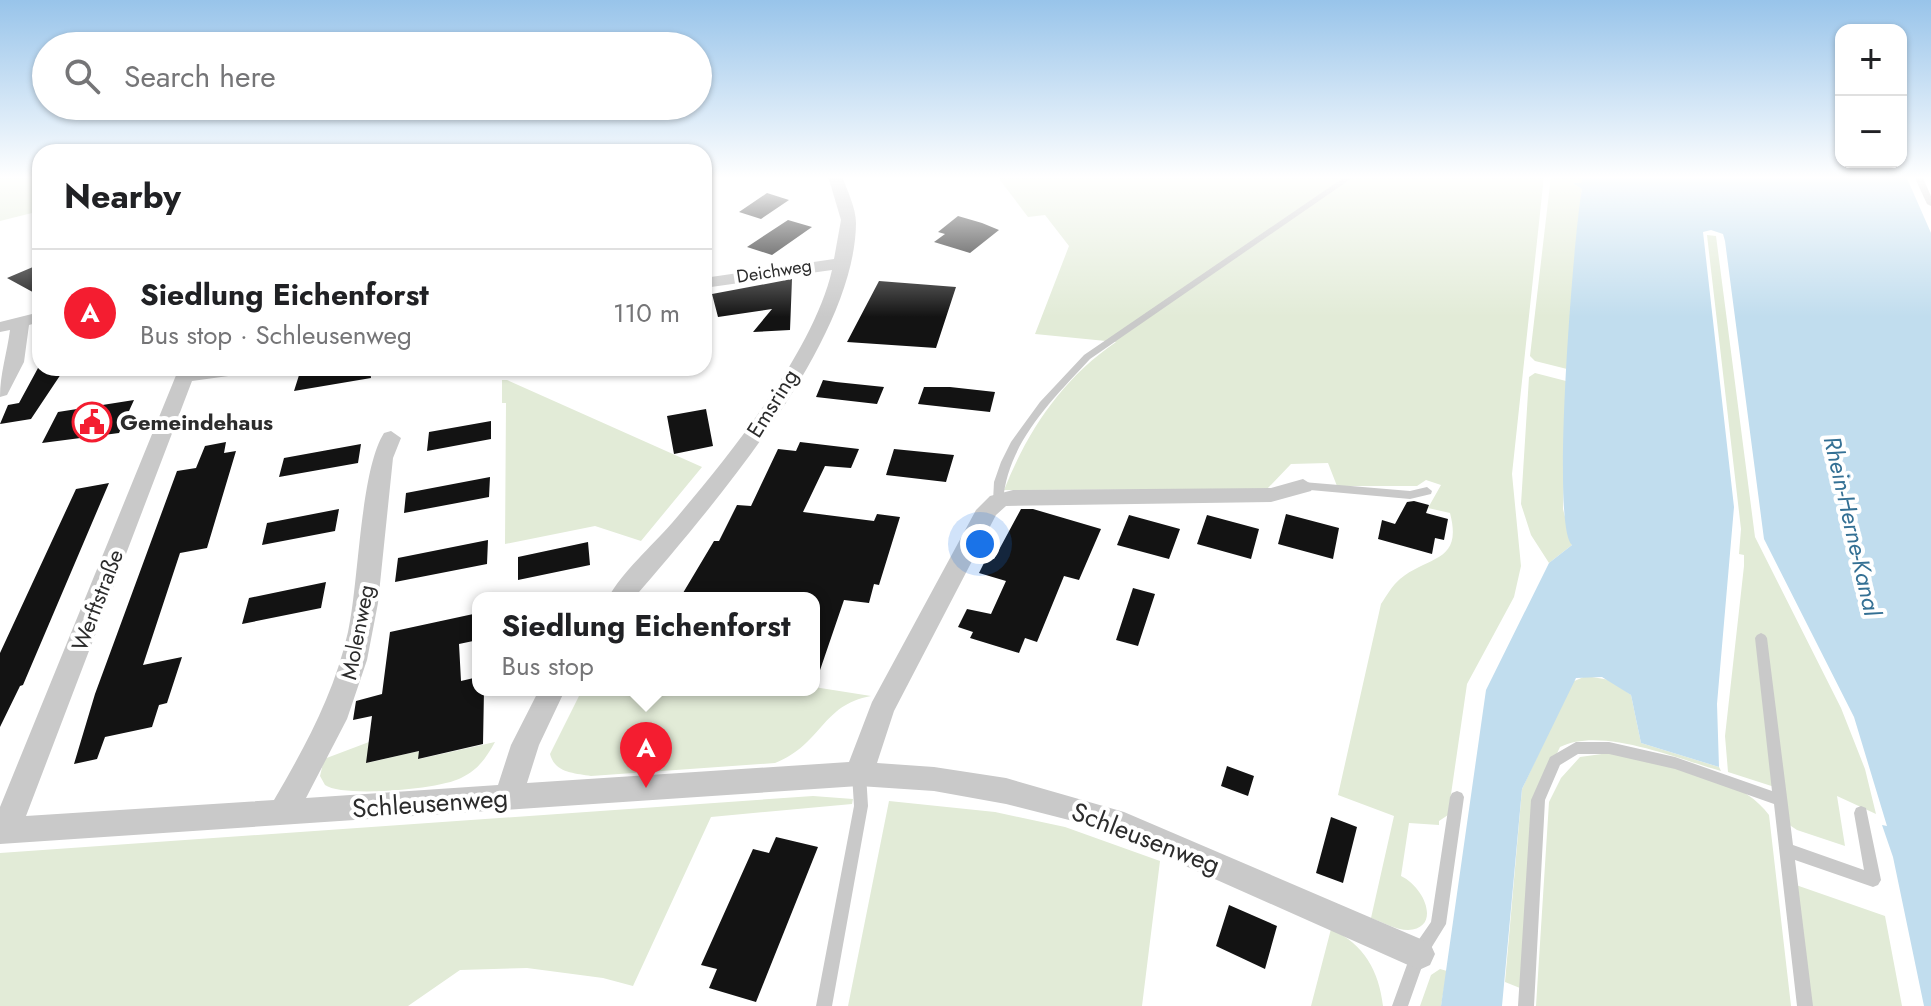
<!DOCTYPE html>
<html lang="en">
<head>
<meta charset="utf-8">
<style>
  :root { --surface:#fff; --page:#f6f6f6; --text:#202124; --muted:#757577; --line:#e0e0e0; --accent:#f41d30 }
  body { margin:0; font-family:Jost,sans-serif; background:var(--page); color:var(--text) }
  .controls { position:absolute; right:24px; top:24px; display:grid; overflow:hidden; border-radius:16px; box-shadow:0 2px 6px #0004 }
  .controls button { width:72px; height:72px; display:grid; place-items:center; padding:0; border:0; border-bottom:2px solid var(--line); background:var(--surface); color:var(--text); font:40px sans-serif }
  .you { position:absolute; left:980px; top:544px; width:28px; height:28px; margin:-20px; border:6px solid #fff; border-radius:50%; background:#1a73e8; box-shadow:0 0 0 12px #1a73e833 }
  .badge { display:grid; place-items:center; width:52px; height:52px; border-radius:50%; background:var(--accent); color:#fff; font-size:26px; font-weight:700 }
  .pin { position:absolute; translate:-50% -66px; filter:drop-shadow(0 2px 4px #0008) }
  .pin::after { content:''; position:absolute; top:42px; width:28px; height:24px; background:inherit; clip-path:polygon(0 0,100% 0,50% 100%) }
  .popup { position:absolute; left:472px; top:592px; width:348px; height:104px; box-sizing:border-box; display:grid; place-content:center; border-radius:16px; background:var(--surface); filter:drop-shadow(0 2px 6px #0005); font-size:26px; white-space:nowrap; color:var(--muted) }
  .popup b { font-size:30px; color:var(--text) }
  .popup::after { content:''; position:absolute; left:50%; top:100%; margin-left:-16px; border:16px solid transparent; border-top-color:var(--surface) }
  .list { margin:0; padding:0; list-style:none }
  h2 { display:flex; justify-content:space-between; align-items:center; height:104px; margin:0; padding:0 32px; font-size:34px }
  h2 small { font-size:26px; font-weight:400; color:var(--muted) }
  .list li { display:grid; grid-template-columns:52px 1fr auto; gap:24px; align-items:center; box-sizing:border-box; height:128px; padding:0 32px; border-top:2px solid var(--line) }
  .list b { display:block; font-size:30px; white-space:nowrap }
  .list p { margin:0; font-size:26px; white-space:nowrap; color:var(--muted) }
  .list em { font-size:26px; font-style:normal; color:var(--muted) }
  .icon { flex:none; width:44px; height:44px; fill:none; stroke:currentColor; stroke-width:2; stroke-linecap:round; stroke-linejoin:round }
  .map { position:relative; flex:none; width:1931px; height:1006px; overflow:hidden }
  .search { position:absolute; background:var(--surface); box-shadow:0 2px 6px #0004; left:32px; top:32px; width:680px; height:88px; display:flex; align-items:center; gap:20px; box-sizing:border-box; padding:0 28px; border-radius:44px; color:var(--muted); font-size:30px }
  .panel { position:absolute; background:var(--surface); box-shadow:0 2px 6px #0004; left:32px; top:144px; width:680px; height:232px; border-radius:24px }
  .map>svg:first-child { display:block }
</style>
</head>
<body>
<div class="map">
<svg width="1931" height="1006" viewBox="0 0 1931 1006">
  <rect width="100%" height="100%" fill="#fff"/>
  <!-- green -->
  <path fill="#e2ebd7" d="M 0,176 L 40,176 L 40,211 L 0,221 Z
    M 997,176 L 1544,176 L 1512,474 L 1521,566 L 1514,597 L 1467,684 L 1448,815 L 1439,821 L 1439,825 L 1409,823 L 1401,876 C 1426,888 1441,929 1408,930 C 1396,930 1382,922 1371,918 L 1394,816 L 1338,795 L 1381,604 C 1387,595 1392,586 1400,579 C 1429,555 1463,563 1450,513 L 1428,508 L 1441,485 L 1426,480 L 1417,486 L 1337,486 L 1328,463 L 1291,464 L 1267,489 L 1004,490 C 1028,430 1062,379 1116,342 L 1035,334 L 1069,246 L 1045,215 L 1028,217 Z
    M 1551,176 L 1583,176 L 1581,183 L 1574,183 L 1582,188 L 1567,369 L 1535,361 L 1530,356 Z
    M 1707,235 L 1716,236 L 1755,537 L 1841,708 L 1865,769 L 1876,814 L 1837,796 L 1845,846 L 1797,830 L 1788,824 L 1784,790 L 1728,772 L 1725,736 L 1744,566 L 1744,555 L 1739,554 L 1741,529 Z
    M 1535,373 L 1566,381 L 1567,385 L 1563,509 L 1572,545 L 1549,563 L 1531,535 L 1521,504 L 1529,377 Z
    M 502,380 L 507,380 L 702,467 L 641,541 L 595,526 L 505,544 L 506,403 L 502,403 Z
    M 1586,676 L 1610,680 L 1631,695 L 1641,743 L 1719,767 L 1721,771 C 1678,759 1601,726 1560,747 L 1537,796 L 1520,988 L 1505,982 L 1522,789 L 1572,682 Z
    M 814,687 L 871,696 C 821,705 823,744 775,763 L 591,776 C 574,773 555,773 550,754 L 582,690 L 814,690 Z
    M 369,742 L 367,763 L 419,751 L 419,759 L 495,742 C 486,758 478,770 461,778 C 441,789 343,798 325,785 L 320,776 L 324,759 Z
    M 1609,753 C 1658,763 1739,773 1769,815 L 1791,1006 L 1536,1006 L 1549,802 L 1561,778 L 1580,757 Z
    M 813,796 L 853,799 L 852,804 L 711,817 L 633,986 L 603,978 L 527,968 L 460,970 L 408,1006 L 0,1006 L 0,853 Z
    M 889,801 L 995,812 L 1065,827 L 1160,861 L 1142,1006 L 848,1006 Z
    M 1796,885 L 1885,916 L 1902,1006 L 1811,1006 Z
    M 1331,929 C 1364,944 1379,971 1383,1006 L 1311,1006 Z
    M 1440,969 L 1447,971 L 1441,1006 L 1420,1006 L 1431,975 Z"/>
  <!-- water -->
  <path fill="#c1ddee" d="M 1583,176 L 1906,176 L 1931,233 L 1931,1006 L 1924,1006 L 1893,857 L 1882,825 L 1887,826 L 1854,717 L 1764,539 L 1725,241 L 1723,234 L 1711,230 L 1703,232 L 1734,507 L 1717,704 L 1719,767 L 1641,743 L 1631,695 L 1602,677 L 1576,678 L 1522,789 L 1502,1006 L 1441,1006 L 1486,690 L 1549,563 L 1572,545 C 1550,527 1574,231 1582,189 L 1573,183 L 1581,183 Z"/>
  <!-- building -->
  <path fill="#131313" d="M 767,193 L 789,200 L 761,219 L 739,212 Z
    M 958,216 L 982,223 L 999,230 L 970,253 L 934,242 L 945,234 L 938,232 Z
    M 788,220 L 812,227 L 772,255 L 747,247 Z
    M 40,264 L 40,296 L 7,278 Z
    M 792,279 L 790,330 L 753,332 L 772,309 L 718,317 L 712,294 Z
    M 879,281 L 956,287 L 936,348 L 847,342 Z
    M 38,368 L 65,368 L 31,419 L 0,424 L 8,405 L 19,403 Z
    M 322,368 L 370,368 L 371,378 L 294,391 L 300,372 Z
    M 823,380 L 836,382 L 884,387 L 877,404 L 816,397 Z
    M 924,387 L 950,387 L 995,392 L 990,412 L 918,404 Z
    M 134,400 L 119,433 L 42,443 L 58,412 Z
    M 706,409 L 713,446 L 674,454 L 667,416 Z
    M 491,421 L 491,439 L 427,451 L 429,432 Z
    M 226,442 L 224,453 L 236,451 L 207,548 L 180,553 L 143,665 L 182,657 L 167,703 L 159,705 L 152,727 L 105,737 L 97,759 L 74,764 L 95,694 L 177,471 L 196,468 L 205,446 Z
    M 800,442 L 859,449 L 851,468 L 825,466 L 803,512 L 874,521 L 877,514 L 900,517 L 879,585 L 874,584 L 869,603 L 844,600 L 818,676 L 814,676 L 814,598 L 680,598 L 714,541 L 719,541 L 737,505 L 751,506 L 778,449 L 796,451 Z
    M 361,444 L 358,463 L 279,477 L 284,458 Z
    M 894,449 L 954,455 L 946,482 L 886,475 Z
    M 490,477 L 489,497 L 404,513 L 406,493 Z
    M 109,483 L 23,685 L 20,686 L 0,727 L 0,653 L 76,489 Z
    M 1414,501 L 1429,505 L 1426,513 L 1448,519 L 1444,540 L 1435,538 L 1432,554 L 1378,539 L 1382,520 L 1395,524 L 1407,502 Z
    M 339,509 L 335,531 L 262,545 L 267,523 Z
    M 1021,509 L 1033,509 L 1101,529 L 1079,580 L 1064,576 L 1037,642 L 1025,638 L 1019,653 L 970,638 L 973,632 L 958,627 L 967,609 L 991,614 L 1006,581 L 979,573 L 987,557 L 994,559 Z
    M 1286,514 L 1339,528 L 1333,559 L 1278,544 Z
    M 1129,515 L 1180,529 L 1169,559 L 1117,545 Z
    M 1207,515 L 1259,529 L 1251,559 L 1197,544 Z
    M 488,540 L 487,564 L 395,582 L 398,558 Z
    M 588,542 L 590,565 L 518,580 L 518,557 Z
    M 326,582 L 321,608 L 242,624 L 249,598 Z
    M 1133,588 L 1155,594 L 1138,646 L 1116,640 Z
    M 478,613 L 478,640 L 459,644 L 461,681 L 478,677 L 478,690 L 484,690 L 483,744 L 418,759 L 419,751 L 366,763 L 372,716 L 353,720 L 356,701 L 382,694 L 390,632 Z
    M 1227,766 L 1254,776 L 1248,796 L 1221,786 Z
    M 1331,817 L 1357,827 L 1343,883 L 1316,873 Z
    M 776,837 L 818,847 L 756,1002 L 709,988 L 717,969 L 701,965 L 753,849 L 769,853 Z
    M 1229,905 L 1277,926 L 1265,969 L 1216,946 Z"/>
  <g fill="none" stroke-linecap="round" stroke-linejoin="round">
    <!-- lane -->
    <path fill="#c9c9c9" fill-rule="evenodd" d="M 1346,176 L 1355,176 L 1090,359 C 1052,400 1008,442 1003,501 L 998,505 L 994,504 L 993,501 L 994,482 L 1001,462 L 1011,442 L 1040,402 L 1084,355 Z
      M 1914,176 L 1922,176 L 1931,196 L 1931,206 L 1927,204 Z
      M 1303,482 L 1410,491 L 1427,487 L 1432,491 L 1431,494 L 1410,499 L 1299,489 L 1298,486 L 1299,483 Z
      M 1761,633 L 1765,635 L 1767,638 L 1793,845 L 1864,870 L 1854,813 L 1856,808 L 1861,806 L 1866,808 L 1881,880 L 1878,885 L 1873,887 L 1795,860 L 1813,1006 L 1797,1006 L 1774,804 L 1675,769 L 1609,754 L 1578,754 L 1560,765 L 1545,800 L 1534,1006 L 1518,1006 L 1531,800 L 1550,757 L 1576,742 L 1609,742 L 1675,757 L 1772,791 L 1755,638 L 1757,635 Z
      M 859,768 L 864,770 L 866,774 L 868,806 L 832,1006 L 816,1006 L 854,806 L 852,774 L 854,770 Z
      M 1457,791 L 1462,793 L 1464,797 L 1446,924 L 1425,958 L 1408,1006 L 1392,1006 L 1413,948 L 1431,922 L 1450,797 L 1452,793 Z"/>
    <!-- street -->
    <path fill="#c9c9c9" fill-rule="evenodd" d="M 828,176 L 842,176 C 847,190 856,208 856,223 C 855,343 711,508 634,598 L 608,598 C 623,571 651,547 672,523 C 727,458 813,353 832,270 L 704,288 L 704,278 L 834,259 L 841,220 Z
      M 40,312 L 40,322 L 29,325 L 24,362 L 7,395 L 0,397 C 0,374 7,353 10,330 L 0,332 L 0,322 Z
      M 179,368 L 252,368 L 243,374 L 192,381 L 26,816 L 274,800 C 306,745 334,694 348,632 C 359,582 360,471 384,433 L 391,431 L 401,438 L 393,458 L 378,603 L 367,660 L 347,719 L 306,798 L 498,785 L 511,745 L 539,690 L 565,690 L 539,745 L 527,783 L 849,762 L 872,702 L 976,510 L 990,496 L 1013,490 L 1271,488 L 1303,479 L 1314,486 L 1311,491 L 1271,502 L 1006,506 L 996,515 L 894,711 L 877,763 L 934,767 L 1006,778 L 1124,812 L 1430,943 L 1435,954 L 1430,965 L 1419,970 L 1408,965 L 1118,836 L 1069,820 L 1006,804 L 934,791 L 859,786 L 0,844 L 0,807 Z"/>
  </g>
  <!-- sky -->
  <linearGradient id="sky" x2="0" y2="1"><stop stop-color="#98c4ea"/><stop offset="0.56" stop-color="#fff"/><stop offset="1" stop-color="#fff" stop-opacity="0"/></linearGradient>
  <rect width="1931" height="317" fill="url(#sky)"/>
  <!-- icons -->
  <defs>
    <g id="civic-ring" transform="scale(2)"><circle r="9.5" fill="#fff" stroke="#f41d30" stroke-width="1.5"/><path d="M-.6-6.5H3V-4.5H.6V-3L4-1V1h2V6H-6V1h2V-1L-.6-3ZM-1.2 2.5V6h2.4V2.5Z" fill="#f41d30"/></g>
  </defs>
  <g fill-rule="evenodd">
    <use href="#civic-ring" x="92" y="422"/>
  </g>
  <g text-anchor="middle" stroke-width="8" stroke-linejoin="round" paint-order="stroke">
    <!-- far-street labels -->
    <g font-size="18" fill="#2c2c2c" stroke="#fff">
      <text transform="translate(774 271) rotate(-9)" y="6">Deichweg</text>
    </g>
    <!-- street labels -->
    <g font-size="22" fill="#2c2c2c" stroke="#fff">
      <text transform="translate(772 403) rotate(-58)" y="8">Emsring</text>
      <text transform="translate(97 600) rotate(-69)" y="8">Werftstraße</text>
      <text transform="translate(357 632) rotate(-79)" y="8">Molenweg</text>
    </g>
    <!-- poi labels -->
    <g font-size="22" font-weight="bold" fill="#2c2c2c" stroke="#fff" text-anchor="start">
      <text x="120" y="430">Gemeindehaus</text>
    </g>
    <!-- water labels -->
    <g font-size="24" font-style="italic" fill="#347094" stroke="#fff">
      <text transform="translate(1852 526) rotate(77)" y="8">Rhein-Herne-Kanal</text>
    </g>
    <!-- near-street labels -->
    <g font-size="26" fill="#2c2c2c" stroke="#fff">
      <text transform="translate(430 803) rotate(-4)" y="9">Schleusenweg</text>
      <text transform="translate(1146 838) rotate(21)" y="9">Schleusenweg</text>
    </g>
  </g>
</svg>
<div class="controls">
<button>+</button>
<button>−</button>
</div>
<div class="you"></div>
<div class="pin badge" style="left:646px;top:788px">A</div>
<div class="popup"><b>Siedlung Eichenforst</b>Bus stop</div>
<div class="search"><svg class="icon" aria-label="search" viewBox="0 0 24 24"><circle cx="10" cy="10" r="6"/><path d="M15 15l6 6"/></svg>Search here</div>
<section class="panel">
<h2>Nearby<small></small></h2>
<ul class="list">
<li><span class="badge">A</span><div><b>Siedlung Eichenforst</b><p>Bus stop · Schleusenweg</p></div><em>110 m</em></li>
</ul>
</section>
</div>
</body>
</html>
